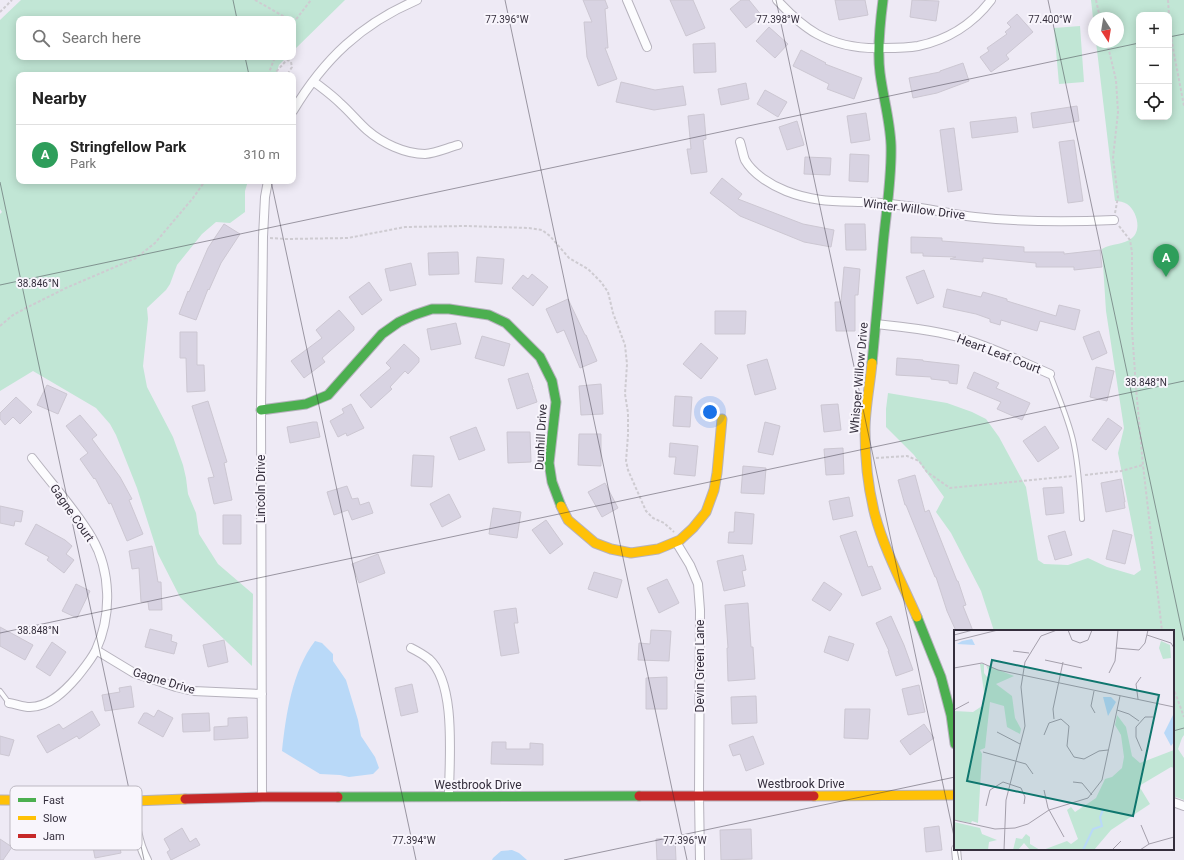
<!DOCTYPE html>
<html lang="en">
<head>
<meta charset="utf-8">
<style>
  :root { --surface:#fff; --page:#f2f2f2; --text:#222; --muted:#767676; --line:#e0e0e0; --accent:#7c3aed }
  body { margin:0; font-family:Roboto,sans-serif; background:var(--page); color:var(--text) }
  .controls { position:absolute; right:12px; top:12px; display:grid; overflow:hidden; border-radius:8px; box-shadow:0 2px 10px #0003 }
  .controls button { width:36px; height:36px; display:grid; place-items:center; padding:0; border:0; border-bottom:1px solid var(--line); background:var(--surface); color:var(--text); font:20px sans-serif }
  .compass { position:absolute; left:1088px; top:12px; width:36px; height:36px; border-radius:50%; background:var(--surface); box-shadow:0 2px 10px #0003; rotate:168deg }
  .you { position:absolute; left:710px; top:412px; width:14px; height:14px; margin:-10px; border:3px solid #fff; border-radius:50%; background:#1a73e8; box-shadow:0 0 0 6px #1a73e833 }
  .badge { display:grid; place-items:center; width:26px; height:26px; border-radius:50%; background:var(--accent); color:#fff; font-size:13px; font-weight:700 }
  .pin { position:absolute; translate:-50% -33px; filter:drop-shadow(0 1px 2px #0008) }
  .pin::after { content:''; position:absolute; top:21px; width:14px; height:12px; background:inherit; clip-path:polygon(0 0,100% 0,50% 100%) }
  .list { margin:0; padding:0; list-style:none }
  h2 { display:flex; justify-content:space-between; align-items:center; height:52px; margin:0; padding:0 16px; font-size:17px }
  h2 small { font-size:13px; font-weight:400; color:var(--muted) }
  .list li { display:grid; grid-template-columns:26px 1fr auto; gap:12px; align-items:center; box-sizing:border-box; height:60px; padding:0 16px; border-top:1px solid var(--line) }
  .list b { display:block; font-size:15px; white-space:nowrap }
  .list p { margin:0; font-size:13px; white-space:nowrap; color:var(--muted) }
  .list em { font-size:13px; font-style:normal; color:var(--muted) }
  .icon { flex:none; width:22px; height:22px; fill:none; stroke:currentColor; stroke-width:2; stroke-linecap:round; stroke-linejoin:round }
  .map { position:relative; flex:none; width:1184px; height:860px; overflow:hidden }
  .search { position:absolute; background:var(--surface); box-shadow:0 2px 10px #0003; left:16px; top:16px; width:280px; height:44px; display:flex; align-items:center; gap:10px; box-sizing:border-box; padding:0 14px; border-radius:8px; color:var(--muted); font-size:15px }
  .panel { position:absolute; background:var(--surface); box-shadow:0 2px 10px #0003; left:16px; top:72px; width:280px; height:112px; border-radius:8px }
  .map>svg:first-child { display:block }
</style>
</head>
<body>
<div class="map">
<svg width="1184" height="860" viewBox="0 0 1184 860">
  <rect width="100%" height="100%" fill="#eeeaf5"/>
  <!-- green -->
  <path fill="#c1e6d5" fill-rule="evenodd" d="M 21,0 L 345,0 L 293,51 L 293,19 L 19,19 L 19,57 L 287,57 L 279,65 L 276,75 L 19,75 L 19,181 L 248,181 L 245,191 L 245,212 L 230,223 L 216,222 L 202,234 L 177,265 L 170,284 L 166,290 L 147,308 L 148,319 L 143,366 L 147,387 L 173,437 L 183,465 L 186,478 L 188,494 L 196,513 L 199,534 L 218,564 L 253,594 L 252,666 L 180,597 L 158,554 L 137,488 L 116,435 L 110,424 L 96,408 L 33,371 L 0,391 L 0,214 L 2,212 L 0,209 L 0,20 Z
    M 1091,0 L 1184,0 L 1184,735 L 1182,738 L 1178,749 L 1184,758 L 1184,800 L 1173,796 L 1173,631 L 994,631 L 981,591 L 951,533 L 936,512 L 944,497 L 914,455 L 886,427 L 886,409 L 888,393 L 947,403 L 972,412 L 986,419 L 999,437 L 1026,487 L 1038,560 L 1044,564 L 1068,565 L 1088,558 L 1107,567 L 1134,575 L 1141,570 L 1118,453 L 1124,428 L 1106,311 L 1102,249 C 1112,243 1124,245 1132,238 C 1142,230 1137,211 1127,204 C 1124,202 1119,201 1115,201 L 1096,42 L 1118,42 L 1118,18 L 1094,18 L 1094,27 ZM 1139,15 L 1169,15 L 1169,117 L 1139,117 Z
    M 1080,26 L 1084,82 L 1059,84 L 1054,28 Z"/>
  <!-- water -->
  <path fill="#b9d9f8" d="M 315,641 L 322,643 L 333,654 L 333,661 L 346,680 L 358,720 L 361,736 L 375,757 L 379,768 L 373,774 L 349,777 L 340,775 L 320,774 L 282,751 C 286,715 292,671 315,641 Z
    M 512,850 L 519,853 L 527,860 L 492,860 L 493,858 L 501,851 Z"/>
  <!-- building -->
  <path fill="#d8d3e2" stroke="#ccc7d2" d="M 583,0 L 605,0 L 608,8 L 605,9 L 608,48 L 605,48 L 617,79 L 598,86 L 587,57 L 584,22 L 592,22 Z
    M 670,0 L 693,0 L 705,28 L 686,36 Z
    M 741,0 L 749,0 L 762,16 L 746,28 L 730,9 Z
    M 835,0 L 865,0 L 868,15 L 839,20 Z
    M 912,0 L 939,1 L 936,21 L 910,17 Z
    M 1017,14 L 1033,32 L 1006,55 L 1009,59 L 991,72 L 980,57 L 989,51 L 987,48 L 1007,34 L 1005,32 L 1011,27 L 1007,23 Z
    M 769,27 L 788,44 L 775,58 L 756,41 Z
    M 715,43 L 716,72 L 694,73 L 693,44 Z
    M 801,50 L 826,63 L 825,64 L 862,78 L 854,99 L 827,89 L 829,84 L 793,66 Z
    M 963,63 L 969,81 L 937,93 L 913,98 L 909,78 L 940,72 L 940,71 Z
    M 621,82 L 655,90 L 683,86 L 686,105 L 654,110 L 616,102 Z
    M 746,83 L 749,99 L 721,105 L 718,89 Z
    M 765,90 L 787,102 L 778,117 L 757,104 Z
    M 1077,106 L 1079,121 L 1033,128 L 1031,113 Z
    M 866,113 L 870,140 L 851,143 L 847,116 Z
    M 704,114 L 706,139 L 703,140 L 707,172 L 691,174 L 687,149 L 691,149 L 688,116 Z
    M 1016,117 L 1018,132 L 972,138 L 970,122 Z
    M 797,121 L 804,145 L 787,150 L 779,127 Z
    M 954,128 L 962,190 L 948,192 L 940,130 Z
    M 1074,140 L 1083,201 L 1068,203 L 1059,142 Z
    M 850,154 L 869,155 L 868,182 L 849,181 Z
    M 805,157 L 831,158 L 830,175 L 804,174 Z
    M 722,178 L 742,194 L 738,199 L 803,224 L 834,230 L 831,247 L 804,242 L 740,216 L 710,193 Z
    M 224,224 L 240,234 L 221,263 L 209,290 L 208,289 L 196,320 L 179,314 L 188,291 L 189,292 L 208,248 Z
    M 845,224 L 865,224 L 866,250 L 846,250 Z
    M 911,237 L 942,238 L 942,241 L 1024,247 L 1024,252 L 1064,252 L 1064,254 L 1100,250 L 1102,267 L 1074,270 L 1074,267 L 1036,267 L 1036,263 L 983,258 L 983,262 L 950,259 L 956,257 L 923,256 L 923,253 L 911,253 Z
    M 458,252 L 459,274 L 429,275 L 428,253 Z
    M 477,257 L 504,259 L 502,284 L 475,282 Z
    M 411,263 L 416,285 L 390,291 L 385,269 Z
    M 844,267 L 860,269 L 858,295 L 855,295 L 855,331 L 836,331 L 835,302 L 841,302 Z
    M 924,270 L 934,297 L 917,304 L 906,277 Z
    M 532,274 L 548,287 L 533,306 L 512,288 L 523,275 L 528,279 Z
    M 369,282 L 382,300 L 362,315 L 349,297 Z
    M 947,289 L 981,297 L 983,292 L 1007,299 L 1007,301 L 1056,316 L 1059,305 L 1080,310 L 1075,330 L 1040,321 L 1037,331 L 1001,320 L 1000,325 L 990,322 L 990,319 L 976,314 L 943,307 Z
    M 568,299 L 585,335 L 586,335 L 597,361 L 580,368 L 564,330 L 557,333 L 546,309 Z
    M 339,310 L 354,327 L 354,330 L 322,358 L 325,362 L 304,378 L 291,361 L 322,338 L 316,330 Z
    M 715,311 L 746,311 L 745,334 L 715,334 Z
    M 456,323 L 461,344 L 431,350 L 427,329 Z
    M 1099,331 L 1107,353 L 1092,360 L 1083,337 Z
    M 180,332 L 197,332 L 197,365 L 204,365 L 205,391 L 187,392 L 186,358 L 180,358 Z
    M 482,336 L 510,344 L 504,366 L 475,358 Z
    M 701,343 L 718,358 L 701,379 L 683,364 Z
    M 404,344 L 419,358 L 419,362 L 408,374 L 405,371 L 390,387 L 392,389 L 371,408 L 360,395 L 391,368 L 386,363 Z
    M 897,358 L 923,360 L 923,361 L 959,365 L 957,384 L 949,383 L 949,381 L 931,379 L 931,377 L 896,375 Z
    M 767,359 L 776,389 L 755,395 L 747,365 Z
    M 1096,367 L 1114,371 L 1107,401 L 1090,397 Z
    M 974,372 L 999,383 L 996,388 L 1030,403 L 1022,420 L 997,409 L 1001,402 L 967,388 Z
    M 528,373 L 533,388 L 532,389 L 533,389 L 537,402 L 517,409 L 508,379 Z
    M 601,384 L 603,414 L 581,415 L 579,386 Z
    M 47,385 L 67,394 L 58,414 L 37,405 Z
    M 675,396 L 692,397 L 690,427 L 673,426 Z
    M 16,397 L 32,412 L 20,424 L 13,417 L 5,425 L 0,419 L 0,413 Z
    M 208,401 L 227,462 L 224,463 L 232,500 L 214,504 L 208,478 L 214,477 L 192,406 Z
    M 351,404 L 364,428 L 347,436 L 346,433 L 338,437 L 330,421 L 344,413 L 342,409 Z
    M 838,404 L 841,430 L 824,432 L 821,405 Z
    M 80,415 L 97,435 L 92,439 L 120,477 L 132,499 L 129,500 L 143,534 L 127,541 L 111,503 L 109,504 L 95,478 L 94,479 L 80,459 L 88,453 L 66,426 Z
    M 1108,418 L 1122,428 L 1106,450 L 1092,440 Z
    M 313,422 L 317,422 L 320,437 L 290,443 L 287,427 Z
    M 765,422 L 780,426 L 773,455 L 758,452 Z
    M 1045,426 L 1059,448 L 1038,462 L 1023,441 Z
    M 476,427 L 485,450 L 459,460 L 450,437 Z
    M 507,432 L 530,432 L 531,462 L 508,463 Z
    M 579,434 L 601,434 L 601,466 L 578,465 Z
    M 670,443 L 698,446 L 695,476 L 674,474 L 676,457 L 669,457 Z
    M 843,448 L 844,474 L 826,475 L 824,449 Z
    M 413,455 L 434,456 L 432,487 L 411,486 Z
    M 743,466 L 766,468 L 764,494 L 741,493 Z
    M 915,475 L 925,512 L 929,510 L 957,581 L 958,581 L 966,605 L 963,606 L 973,631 L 956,631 L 947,611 L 936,577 L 935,577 L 906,505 L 905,505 L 898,480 Z
    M 1121,479 L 1125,502 L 1124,502 L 1125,508 L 1106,512 L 1101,483 Z
    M 605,483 L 618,508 L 602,517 L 588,492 Z
    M 347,486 L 352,499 L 358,498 L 360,505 L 369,502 L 373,513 L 352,520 L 348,510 L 334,515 L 327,492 Z
    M 1062,487 L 1064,513 L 1046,515 L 1043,488 Z
    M 449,494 L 461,517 L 442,527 L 430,504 Z
    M 849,497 L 853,516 L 833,520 L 829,501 Z
    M 0,506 L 23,511 L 21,522 L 15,521 L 14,526 L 0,523 Z
    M 493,508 L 521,512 L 517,538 L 489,534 Z
    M 735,512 L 754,514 L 752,544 L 728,543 L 729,532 L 734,532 Z
    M 223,515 L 241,515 L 241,544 L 223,544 Z
    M 546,520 L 563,544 L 550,554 L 532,530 Z
    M 36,524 L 65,540 L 72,546 L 66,554 L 74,560 L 64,573 L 47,560 L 49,557 L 25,544 Z
    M 1113,530 L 1132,535 L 1125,564 L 1106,559 Z
    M 856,531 L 868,567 L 872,566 L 881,589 L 862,596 L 840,536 Z
    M 1065,531 L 1072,555 L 1055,560 L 1048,536 Z
    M 152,546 L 158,582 L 161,582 L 162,610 L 149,610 L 148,602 L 141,602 L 139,568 L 132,569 L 129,551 Z
    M 378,554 L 385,573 L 359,583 L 352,564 Z
    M 743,555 L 746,570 L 742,571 L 745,586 L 724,591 L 717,561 Z
    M 594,572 L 622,580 L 617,598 L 588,589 Z
    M 667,579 L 679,603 L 659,613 L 647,588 Z
    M 824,582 L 842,594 L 830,611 L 812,600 Z
    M 76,584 L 90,591 L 77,618 L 62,611 Z
    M 748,603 L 751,647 L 753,647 L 755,679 L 728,681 L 727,648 L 728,648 L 725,605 Z
    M 516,608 L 518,623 L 514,623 L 519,653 L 501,656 L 494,611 Z
    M 891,616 L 904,645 L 913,670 L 896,676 L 888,651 L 889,651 L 876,623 Z
    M 0,627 L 33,645 L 25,660 L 0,646 Z
    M 150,629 L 172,635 L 171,641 L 177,643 L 174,654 L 145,647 Z
    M 651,630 L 671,631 L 669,661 L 638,660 L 639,643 L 650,644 Z
    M 829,636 L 854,644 L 848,661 L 824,652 Z
    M 224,640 L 228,662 L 208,667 L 203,645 Z
    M 52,642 L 66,652 L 50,676 L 36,667 Z
    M 667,677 L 667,709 L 646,709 L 646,678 Z
    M 412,684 L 418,712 L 401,716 L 395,688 Z
    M 919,685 L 925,712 L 908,715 L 902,689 Z
    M 131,686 L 134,707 L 105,711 L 102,695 L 120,692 L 119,688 Z
    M 756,696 L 757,723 L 732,724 L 731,697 Z
    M 845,709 L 870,709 L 868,739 L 844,738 Z
    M 158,710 L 173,718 L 163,737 L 138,723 L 144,713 L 147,713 L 154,717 Z
    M 92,711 L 100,725 L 79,739 L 77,736 L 47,753 L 37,736 L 59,724 L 63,729 Z
    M 209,713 L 210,731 L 183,732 L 182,714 Z
    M 247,717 L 248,738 L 214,740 L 214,727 L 228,726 L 228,718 Z
    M 924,724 L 934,738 L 910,755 L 900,741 Z
    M 0,736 L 14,740 L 9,756 L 0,754 Z
    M 753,736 L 764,764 L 746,771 L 740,754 L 733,756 L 729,745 Z
    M 492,742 L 506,742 L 506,749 L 530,749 L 530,743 L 543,744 L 543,765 L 491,764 Z
    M 939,826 L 942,850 L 926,852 L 924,828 Z
    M 182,828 L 190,842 L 196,838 L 200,845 L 171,860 L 167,852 L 170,850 L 164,839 Z
    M 751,829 L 752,859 L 721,860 L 720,830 Z
    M 112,831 L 115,843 L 119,842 L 121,853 L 95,858 L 91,836 Z
    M 675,838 L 676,860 L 657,860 L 656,839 Z
    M 0,839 L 12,847 L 3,860 L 0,860 Z"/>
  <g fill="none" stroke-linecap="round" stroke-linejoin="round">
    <!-- lane casing -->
    <g stroke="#b6b2bd" stroke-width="6">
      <path id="lane" d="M 1050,374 C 1058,396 1068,418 1073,440 C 1079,466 1080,493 1082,519
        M 0,691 L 9,703"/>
    </g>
    <!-- street casing -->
    <g stroke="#b6b2bd" stroke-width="10">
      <path id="street" d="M 627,0 L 647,47
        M 777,0 C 789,13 801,25 817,34 C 837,45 861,49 884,48 C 895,48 907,48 918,46 C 947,40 973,24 991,0
        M 313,81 C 322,88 332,95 341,104 C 350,112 358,122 367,130 C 382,143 405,154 425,154 C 436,153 447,148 458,145
        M 293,111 C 324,59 361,24 417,0
        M 740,142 C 742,148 743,155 745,160 C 753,174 771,185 786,191 C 814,202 834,201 863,202 C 877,202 892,204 906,206 C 929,208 952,215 975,217 C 1021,222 1068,222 1114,220
        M 876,324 C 904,327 932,330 958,337 C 990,346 1020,361 1050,374
        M 676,542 L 690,565 L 698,584 L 700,610 L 699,796 L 700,860
        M 411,648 C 417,651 424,655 429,659 C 457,684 449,761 449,796
        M 96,650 L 134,673 L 176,687 L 193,691 L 262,694
        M 9,703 C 16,704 23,707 30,707 C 49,707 65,691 77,677 C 84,668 91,660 96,650 C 112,615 111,571 92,538 C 76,510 51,483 32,458
        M 262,797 L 261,410 L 263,237 L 265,197 L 268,181
        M 134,801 C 135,822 137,841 147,860
        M 1173,802 L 1184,806
        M 956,849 L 957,860"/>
    </g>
    <!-- fast casing -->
    <g stroke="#b6b2bd" stroke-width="11">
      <path id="fast" d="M 872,363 C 876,324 879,284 883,245 C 886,212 892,178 891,145 C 890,120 883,97 880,73 C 877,50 880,23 883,0
        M 261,410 L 306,404 L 328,395 L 382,334 L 399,322 L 414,315 L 432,309 L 449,309 L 489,315 L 506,323 L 540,357 L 552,381 L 556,402 L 549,463 L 552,482 L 561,506
        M 917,617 L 941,677 L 951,715 L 955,744
        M 338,797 L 639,796"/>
    </g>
    <!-- slow casing -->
    <g stroke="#b6b2bd" stroke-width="11">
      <path id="slow" d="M 872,363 C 870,385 865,408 865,430 C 865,458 868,488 875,515 C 884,549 903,585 917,617
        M 561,506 L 568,520 L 595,543 L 611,549 L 631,553 L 658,549 L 680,540 L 693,528 L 706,512 L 714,490 L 717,473 L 722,419
        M 814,796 L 955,795
        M 0,800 L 134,801 L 185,799"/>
    </g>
    <!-- jam casing -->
    <g stroke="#b6b2bd" stroke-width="11">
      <path id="jam" d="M 639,796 L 814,796
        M 185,799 L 262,797 L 338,797"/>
    </g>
    <!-- path -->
    <path stroke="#cecbd1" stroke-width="2" stroke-dasharray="3 2" stroke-linecap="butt" d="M 255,0 L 288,19
      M 1096,0 L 1100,18
      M 1168,0 L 1169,15
      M 0,12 L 12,0
      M 1169,19 L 1172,43 L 1184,106
      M 293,21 L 294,22 L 311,0
      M 1107,42 L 1116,80 L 1118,112 L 1113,158 L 1118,197 L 1115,213
      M 268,75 L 275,57
      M 273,75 L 285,62 L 288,60 L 291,62 L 292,67 L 287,75
      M 1119,226 L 1130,240 L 1132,252 L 1132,329 L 1136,388 L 1143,465 L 1162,631
      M 270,238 L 286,239 L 348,238 L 405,227 L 465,226 L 529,228 L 542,230 L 550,236 L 569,258 L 588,269 L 601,282 L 608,292 L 613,313 L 625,345 L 627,364 L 625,394 L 628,413 L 628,435 L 626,461 L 628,470 L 646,511 L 653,518 L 664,523 L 674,532
      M 0,326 L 13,315 L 28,307 L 66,288 L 136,258 L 155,243 L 193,198 L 205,181
      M 876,458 L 907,456 L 919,461 L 927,472 L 950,488 L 1073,476
      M 1085,475 L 1121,471 L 1143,465
      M 1173,687 L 1184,717"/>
    <!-- lane -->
    <use href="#lane" stroke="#fcfcfe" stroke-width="4"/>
    <!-- street -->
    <use href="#street" stroke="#fcfcfe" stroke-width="8"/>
    <!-- fast -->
    <use href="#fast" stroke="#4caf50" stroke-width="9"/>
    <!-- slow -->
    <use href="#slow" stroke="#ffc107" stroke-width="9"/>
    <!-- jam -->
    <use href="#jam" stroke="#c62828" stroke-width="9"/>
  </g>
  <!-- ticks -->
  <path fill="none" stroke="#342e3c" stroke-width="1" stroke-opacity="0.45" d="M 233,0 L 237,19M 505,0 L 687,860M 776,0 L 955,841M 1048,0 L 1184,641M 1169,37 L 1184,34M 245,57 L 249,75M 271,181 L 416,860M 0,182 L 144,860M 0,285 L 1139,43M 0,633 L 1184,381M 1173,731 L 1184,728M 957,849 L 959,860M 564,860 L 955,777"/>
  <g text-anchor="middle" stroke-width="4" stroke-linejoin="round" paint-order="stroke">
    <!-- street labels -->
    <g font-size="12" fill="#342e3c" stroke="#f8f5fc">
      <text transform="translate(914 209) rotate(7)" y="4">Winter Willow Drive</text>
      <text transform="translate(999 354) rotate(21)" y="4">Heart Leaf Court</text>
      <text transform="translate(859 378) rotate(-85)" y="4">Whisper Willow Drive</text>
      <text transform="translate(541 437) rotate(-87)" y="4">Dunhill Drive</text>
      <text transform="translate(261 489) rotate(-90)" y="4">Lincoln Drive</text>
      <text transform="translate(72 513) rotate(55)" y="4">Gagne Court</text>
      <text transform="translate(700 666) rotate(-90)" y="4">Devin Green Lane</text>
      <text transform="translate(164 681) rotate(17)" y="4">Gagne Drive</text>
      <text x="801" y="788">Westbrook Drive</text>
      <text x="478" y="789">Westbrook Drive</text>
    </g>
  </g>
  <!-- overview -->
  <g transform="translate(954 630)">
    <rect width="220" height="220" fill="#eeeaf5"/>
    <path d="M 207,11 L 216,15 L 217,28 L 209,29 L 205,18 ZM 26,34 L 30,34 L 30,43 L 33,47 L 36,45 L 32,35 L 60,46 L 42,54 L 58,66 L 61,88 L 67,99 L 66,104 L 53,97 L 50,76 L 36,72 L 31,118 L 26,120 L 28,124 L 24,193 L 18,191 L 17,193 L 0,190 L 0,81 L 19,82 L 28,76 L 30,62 ZM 163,85 L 172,97 L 178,126 L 186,133 L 220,120 L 220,138 L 217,137 L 185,156 L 196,174 L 157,200 L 140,220 L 89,220 L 113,211 L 117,214 L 124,209 L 113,180 L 117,177 L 121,182 L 142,168 L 151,149 L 158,147 L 168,138 L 170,127 L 167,105 L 161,95 ZM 0,192 L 26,198 L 28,204 L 43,210 L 35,212 L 34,220 L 0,220 ZM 72,204 L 76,207 L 76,214 L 86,220 L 76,220 L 70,213 L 64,220 L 59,220 L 62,208 L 68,209 Z" fill="#c1e6d5"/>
    <path d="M 18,9 L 21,15 L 3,14 L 8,11 ZM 149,67 L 157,67 L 162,72 L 154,86 ZM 219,85 L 220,112 L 217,116 L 210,103 Z" fill="#b9d9f8"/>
    <path fill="none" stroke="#b9d9f8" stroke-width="2" d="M 129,220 L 139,199 L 148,196 L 146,187 L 149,180"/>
    <path fill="none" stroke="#a49fab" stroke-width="1" d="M 114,0 L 118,10 L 126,13 L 134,10 L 138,0M 0,5 L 19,0M 193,5 L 217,13 L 220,18 L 220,36M 0,11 L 44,0M 162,18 L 185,20 L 191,13 L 194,0M 59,21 L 75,23M 91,30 L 128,38M 0,38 L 28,33 L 44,40 L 220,77M 155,43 L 161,31 L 164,0M 140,61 L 137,76 L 141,83M 184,69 L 182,54 L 187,47M 0,80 L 15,72M 163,80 L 175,84 L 185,91M 100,89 L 99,79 L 109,32M 43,102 L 66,114M 90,105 L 95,93 L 107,89 L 115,96 L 113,116 L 120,127 L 130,129 L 145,121 L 154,120M 188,121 L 182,107 L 182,97 L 191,87 L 199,87M 29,122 L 72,134 L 79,144M 119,152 L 128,153 L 138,165M 90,160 L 94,178 L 110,207M 32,176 L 36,160 L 49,152 L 67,158 L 71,167 L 70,174M 0,190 L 41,199 L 61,198 L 74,194 L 95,180 L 134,168 L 148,150 L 166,66M 187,195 L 195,214M 50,220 L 52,170 L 71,96 L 67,57 L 71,32 L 87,6 L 103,0M 158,220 L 167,211M 186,220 L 195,214 L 220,207"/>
    <path fill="#0f766e" fill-opacity="0.15" stroke="#0f766e" stroke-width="2" d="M 38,30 L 205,65 L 179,186 L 13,151 Z"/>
    <rect width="220" height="220" fill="none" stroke="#342e3c" stroke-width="2"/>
  </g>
  <!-- legend -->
  <rect x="10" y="786" width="132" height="64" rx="6" fill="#f8f5fc" stroke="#bdb9c2" stroke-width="1"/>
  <rect x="18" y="798" width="18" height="4" fill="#4caf50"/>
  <rect x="18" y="816" width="18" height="4" fill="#ffc107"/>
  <rect x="18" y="834" width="18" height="4" fill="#c62828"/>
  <g font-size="11" fill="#342e3c">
    <text x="43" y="804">Fast</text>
    <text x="43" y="822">Slow</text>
    <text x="43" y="840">Jam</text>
  </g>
  <g font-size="10" text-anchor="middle" fill="#342e3c" stroke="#f8f5fc" stroke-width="4" stroke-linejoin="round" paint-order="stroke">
    <text x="507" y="23">77.396°W</text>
    <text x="778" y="23">77.398°W</text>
    <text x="1050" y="23">77.400°W</text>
    <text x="38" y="287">38.846°N</text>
    <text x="1146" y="386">38.848°N</text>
    <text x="38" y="634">38.848°N</text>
    <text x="414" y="844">77.394°W</text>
    <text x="685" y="844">77.396°W</text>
  </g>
</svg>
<div class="controls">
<button>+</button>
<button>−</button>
<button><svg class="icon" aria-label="locate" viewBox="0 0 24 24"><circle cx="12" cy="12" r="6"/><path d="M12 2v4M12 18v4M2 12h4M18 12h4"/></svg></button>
</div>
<svg class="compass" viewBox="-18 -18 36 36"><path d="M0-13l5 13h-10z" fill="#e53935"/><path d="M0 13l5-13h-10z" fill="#767676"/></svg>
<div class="you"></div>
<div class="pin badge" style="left:1166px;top:277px;background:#2e9e5b">A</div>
<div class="search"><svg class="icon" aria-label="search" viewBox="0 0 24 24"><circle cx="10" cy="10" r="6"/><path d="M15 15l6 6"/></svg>Search here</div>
<section class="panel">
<h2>Nearby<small></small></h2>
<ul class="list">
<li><span class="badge" style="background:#2e9e5b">A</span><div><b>Stringfellow Park</b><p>Park</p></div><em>310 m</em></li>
</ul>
</section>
</div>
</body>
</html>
